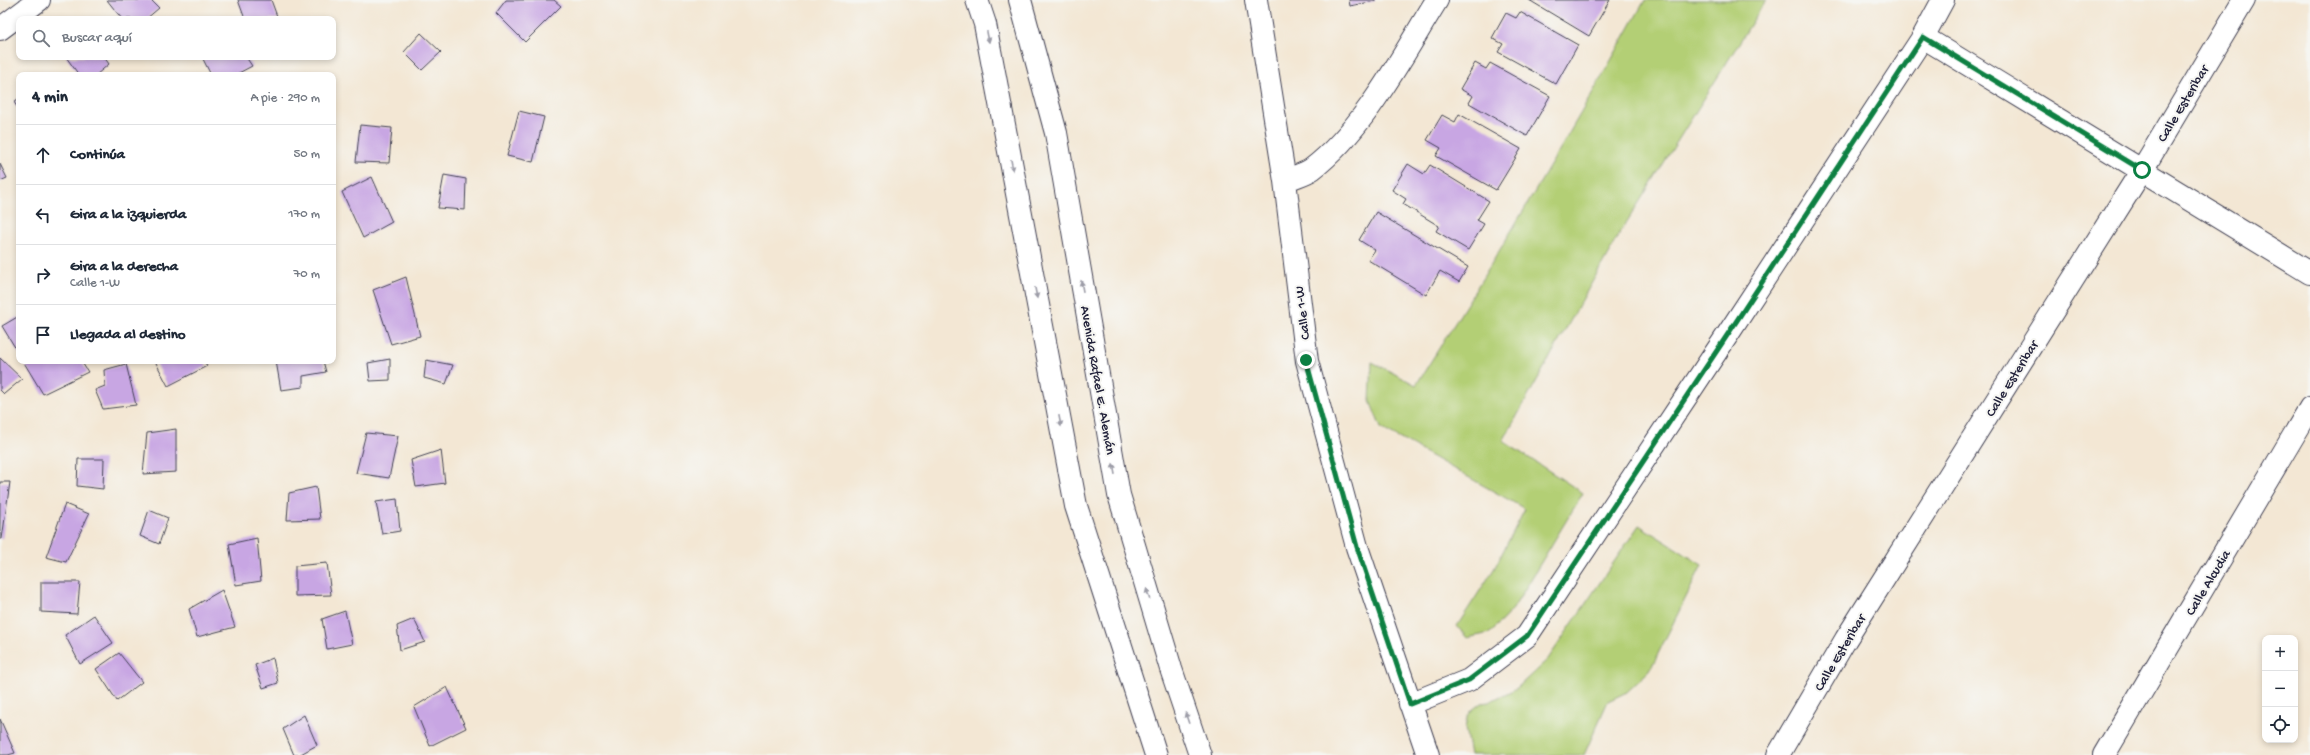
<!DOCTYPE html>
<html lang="es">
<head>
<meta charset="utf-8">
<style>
  :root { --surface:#fff; --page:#f6f6f7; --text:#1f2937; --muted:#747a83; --line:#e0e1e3 }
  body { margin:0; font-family:"Gochi Hand",sans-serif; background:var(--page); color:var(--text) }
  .controls { position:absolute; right:12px; bottom:12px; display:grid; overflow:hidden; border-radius:8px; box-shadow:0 2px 6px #0003 }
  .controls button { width:36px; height:36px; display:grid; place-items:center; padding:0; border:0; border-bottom:1px solid var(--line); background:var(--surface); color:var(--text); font:20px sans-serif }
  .stop { position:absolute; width:12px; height:12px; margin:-9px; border:3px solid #0b8043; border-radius:50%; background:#fff }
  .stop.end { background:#0b8043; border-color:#fff; box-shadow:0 1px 4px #0008 }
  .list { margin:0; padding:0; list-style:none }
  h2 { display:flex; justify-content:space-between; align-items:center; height:52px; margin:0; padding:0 16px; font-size:17px }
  h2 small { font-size:13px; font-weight:400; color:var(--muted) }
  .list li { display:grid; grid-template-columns:26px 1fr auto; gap:12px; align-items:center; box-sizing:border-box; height:60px; padding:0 16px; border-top:1px solid var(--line) }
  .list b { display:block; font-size:15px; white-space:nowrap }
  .list p { margin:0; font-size:13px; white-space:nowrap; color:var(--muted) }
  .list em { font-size:13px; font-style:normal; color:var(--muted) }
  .icon { flex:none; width:22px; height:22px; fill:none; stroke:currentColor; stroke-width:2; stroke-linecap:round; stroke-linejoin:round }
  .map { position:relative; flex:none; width:2310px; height:755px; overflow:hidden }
  .search { position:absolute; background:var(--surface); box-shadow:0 2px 6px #0003; left:16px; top:16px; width:320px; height:44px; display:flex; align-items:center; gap:10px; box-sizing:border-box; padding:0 14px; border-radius:8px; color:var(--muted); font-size:15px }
  .panel { position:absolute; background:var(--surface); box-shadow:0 2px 6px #0003; left:16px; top:72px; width:320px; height:292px; border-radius:8px }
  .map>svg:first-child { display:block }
</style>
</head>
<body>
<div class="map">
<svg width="2310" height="755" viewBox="0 0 2310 755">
  <rect width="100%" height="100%" fill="#f6f6f2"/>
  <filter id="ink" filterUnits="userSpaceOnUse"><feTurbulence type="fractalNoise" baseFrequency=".025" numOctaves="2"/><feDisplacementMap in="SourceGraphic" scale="8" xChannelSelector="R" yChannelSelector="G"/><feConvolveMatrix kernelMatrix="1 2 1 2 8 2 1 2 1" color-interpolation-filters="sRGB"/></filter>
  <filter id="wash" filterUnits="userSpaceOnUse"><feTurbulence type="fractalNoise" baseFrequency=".012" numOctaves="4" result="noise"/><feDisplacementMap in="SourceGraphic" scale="16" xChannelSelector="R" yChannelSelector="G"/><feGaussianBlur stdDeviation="0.9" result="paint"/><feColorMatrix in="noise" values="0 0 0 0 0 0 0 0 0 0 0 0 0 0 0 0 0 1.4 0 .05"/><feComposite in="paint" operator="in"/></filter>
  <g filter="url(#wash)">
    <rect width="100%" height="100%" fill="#f3e7d4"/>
    <!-- green -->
    <path fill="#b3cf75" stroke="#6a7858" d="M 1645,0 L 1766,0 L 1618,236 L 1503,441 L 1583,493 L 1513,609 L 1490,633 L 1467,638 L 1457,626 L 1494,569 L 1525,509 L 1381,428 L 1370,401 L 1372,362 L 1416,385 C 1496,259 1572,131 1645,0 Z
      M 1639,525 L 1702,565 L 1650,670 L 1627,692 L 1608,701 L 1584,755 L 1470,755 L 1465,728 L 1467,718 L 1471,711 L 1481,703 L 1489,702 L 1517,688 L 1548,659 Z"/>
    <g id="blocks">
      <!-- building -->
      <path fill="#c8a6e3" d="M 107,0 L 151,0 L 159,8 L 146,19 L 122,19 Z
        M 238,0 L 271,0 L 278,19 L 245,19 Z
        M 506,0 L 554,0 L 561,6 L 525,42 L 496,13 Z
        M 1349,0 L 1375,0 L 1375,1 L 1350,6 Z
        M 1529,0 L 1610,0 L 1589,36 Z
        M 1520,12 L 1578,45 L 1556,84 L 1498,52 L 1503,44 L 1492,38 L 1506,13 L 1516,18 Z
        M 421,33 L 441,52 L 422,70 L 404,52 Z
        M 66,57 L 104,57 L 109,64 L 96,75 L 79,75 Z
        M 202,57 L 246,57 L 252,66 L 235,75 L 211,75 Z
        M 1475,63 L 1486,69 L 1490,63 L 1550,96 L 1527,136 L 1469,103 L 1473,96 L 1460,89 Z
        M 19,98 L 19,110 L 14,102 Z
        M 519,111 L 544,117 L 533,162 L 507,156 Z
        M 1459,114 L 1521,149 L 1496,190 L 1436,156 L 1441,148 L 1427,140 L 1442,115 L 1455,122 Z
        M 360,125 L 392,128 L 389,163 L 356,162 Z
        M 0,164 L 7,178 L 0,181 Z
        M 1408,164 L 1424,174 L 1430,165 L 1489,201 L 1477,220 L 1484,224 L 1468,250 L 1436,231 L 1439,226 L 1403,204 L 1406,199 L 1392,190 Z
        M 444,175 L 466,179 L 465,210 L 438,208 Z
        M 372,177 L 392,222 L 363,238 L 342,192 Z
        M 1376,212 L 1468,267 L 1459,282 L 1440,271 L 1426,295 L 1368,260 L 1375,250 L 1359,240 Z
        M 406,277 L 420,336 L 391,344 L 373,290 Z
        M 19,316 L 19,354 L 2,326 Z
        M 0,358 L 22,379 L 4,394 L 0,390 Z
        M 390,359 L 390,380 L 370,381 L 368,363 Z
        M 426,360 L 453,365 L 446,384 L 424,378 Z
        M 23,361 L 81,361 L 88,372 L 43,394 Z
        M 155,361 L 204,361 L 207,366 L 168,386 Z
        M 276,361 L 323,361 L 326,372 L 303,376 L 303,387 L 281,390 Z
        M 126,364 L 136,405 L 103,409 L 95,390 L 105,386 L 104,370 Z
        M 176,429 L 176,472 L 143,474 L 147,433 Z
        M 366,433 L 398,436 L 389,478 L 356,473 Z
        M 441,450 L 445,483 L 416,487 L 411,460 Z
        M 78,459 L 104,459 L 103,489 L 77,486 Z
        M 0,482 L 10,482 L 2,539 L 0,539 Z
        M 316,487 L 320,519 L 287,520 L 289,493 Z
        M 397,499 L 400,531 L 382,534 L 376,502 Z
        M 65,504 L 89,514 L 66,562 L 46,557 Z
        M 149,510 L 168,518 L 159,544 L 140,536 Z
        M 257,538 L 261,581 L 236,585 L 229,544 Z
        M 327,563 L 331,595 L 295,596 L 295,566 Z
        M 41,582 L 80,582 L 77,614 L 41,612 Z
        M 222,590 L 235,627 L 197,637 L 189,609 Z
        M 345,611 L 352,644 L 327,649 L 322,619 Z
        M 94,615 L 113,643 L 80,664 L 65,635 Z
        M 414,619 L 425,642 L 400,650 L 397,626 Z
        M 119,653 L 142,682 L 117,701 L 96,669 Z
        M 273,658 L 278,683 L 263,688 L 255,665 Z
        M 447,687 L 466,728 L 430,746 L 414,707 Z
        M 304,715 L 317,745 L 299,755 L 294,755 L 283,729 Z
        M 0,719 L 15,753 L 8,755 L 0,755 Z"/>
    </g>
  </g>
  <g filter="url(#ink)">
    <use href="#blocks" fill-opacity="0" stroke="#414052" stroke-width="1"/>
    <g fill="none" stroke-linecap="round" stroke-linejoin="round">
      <!-- minor casing -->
      <g stroke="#414052" stroke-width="24">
        <path id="minor" d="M 1256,0 L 1285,181 L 1307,361 L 1357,547 L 1428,755
          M 0,29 L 39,0
          M 1923,37 L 2310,273
          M 1285,181 C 1293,177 1305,174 1312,169 C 1365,128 1402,56 1437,0
          M 1410,704 L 1469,680 L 1527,636 L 1728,334 L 1923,37 L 1943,0
          M 1778,755 L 1846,639 L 2142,170 L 2244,0
          M 2104,755 L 2310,408"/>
      </g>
      <!-- major casing -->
      <g stroke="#414052" stroke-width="24">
        <path id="major" d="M 977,0 L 985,24 L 1076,506 L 1156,755
          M 1020,0 L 1056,133 L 1119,495 L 1171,669 L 1200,755"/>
      </g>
      <!-- minor -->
      <use href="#minor" stroke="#fff" stroke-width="22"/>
      <!-- major -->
      <use href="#major" stroke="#fff" stroke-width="22"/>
    </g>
    <!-- one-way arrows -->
    <defs><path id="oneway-solid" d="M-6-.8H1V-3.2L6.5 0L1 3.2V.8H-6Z"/></defs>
    <g fill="#9c9ca7">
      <use href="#oneway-solid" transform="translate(988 37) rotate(79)"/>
      <use href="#oneway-solid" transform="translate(1012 165) rotate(79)"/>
      <use href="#oneway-solid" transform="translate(1082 286) rotate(-100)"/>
      <use href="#oneway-solid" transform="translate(1036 293) rotate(79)"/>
      <use href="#oneway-solid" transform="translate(1060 421) rotate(79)"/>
      <use href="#oneway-solid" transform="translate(1114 469) rotate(-100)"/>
      <use href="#oneway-solid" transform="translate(1148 594) rotate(-107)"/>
      <use href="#oneway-solid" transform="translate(1187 718) rotate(-109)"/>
    </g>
  </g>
  <g fill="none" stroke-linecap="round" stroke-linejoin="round" filter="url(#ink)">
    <!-- route -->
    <path stroke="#0b8043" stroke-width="5" d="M 1306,360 L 1357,547 L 1410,704 L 1469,680 L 1527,636 L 1728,334 L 1923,37 L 2142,170"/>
  </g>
  <g text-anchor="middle" stroke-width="4" stroke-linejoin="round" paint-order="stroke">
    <!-- street labels -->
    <g font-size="14" fill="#22223b" stroke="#f6f6f2">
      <text transform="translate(2182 103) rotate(-59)" y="5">Calle Esteribar</text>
      <text transform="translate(1301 313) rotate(-97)" y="5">Calle 1-W</text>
      <text transform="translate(2011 378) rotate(-58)" y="5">Calle Esteribar</text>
      <text transform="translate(1099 380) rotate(80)" y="5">Avenida Rafael E. Alemán</text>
      <text transform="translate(2207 582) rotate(-59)" y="5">Calle Alcudia</text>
      <text transform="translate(1839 652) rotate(-59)" y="5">Calle Esteribar</text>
    </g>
  </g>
</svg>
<div class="controls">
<button>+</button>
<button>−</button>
<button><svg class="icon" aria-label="locate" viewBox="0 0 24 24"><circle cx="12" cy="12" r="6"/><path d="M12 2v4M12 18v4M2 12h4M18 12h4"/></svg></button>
</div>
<div class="stop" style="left:2142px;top:170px"></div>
<div class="stop end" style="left:1306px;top:360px"></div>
<div class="search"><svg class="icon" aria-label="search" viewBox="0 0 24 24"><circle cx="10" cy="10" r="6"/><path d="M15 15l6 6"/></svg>Buscar aquí</div>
<section class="panel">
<h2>4 min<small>A pie · 290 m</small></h2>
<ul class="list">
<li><svg class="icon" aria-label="ahead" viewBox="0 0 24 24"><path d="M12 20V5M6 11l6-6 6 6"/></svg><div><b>Continúa</b></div><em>50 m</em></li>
<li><svg class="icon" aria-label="left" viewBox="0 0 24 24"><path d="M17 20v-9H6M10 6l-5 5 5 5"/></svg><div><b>Gira a la izquierda</b></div><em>170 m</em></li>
<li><svg class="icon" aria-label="right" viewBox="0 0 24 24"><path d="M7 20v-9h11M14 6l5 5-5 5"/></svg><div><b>Gira a la derecha</b><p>Calle 1-W</p></div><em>70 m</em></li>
<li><svg class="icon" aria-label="arrive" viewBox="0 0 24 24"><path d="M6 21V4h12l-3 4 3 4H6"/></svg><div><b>Llegada al destino</b></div></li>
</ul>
</section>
</div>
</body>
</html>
